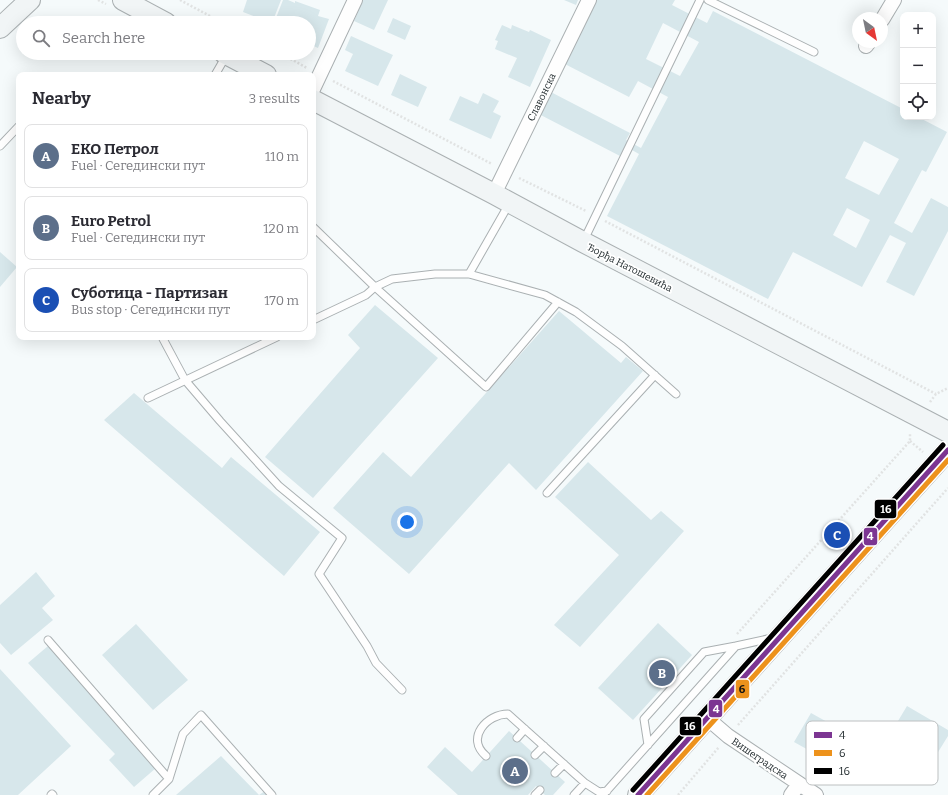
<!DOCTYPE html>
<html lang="en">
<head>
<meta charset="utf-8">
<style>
  :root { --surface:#fff; --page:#f7f7f7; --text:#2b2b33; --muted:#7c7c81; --line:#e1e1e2; --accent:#db2777 }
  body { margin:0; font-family:Bitter,serif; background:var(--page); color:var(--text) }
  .controls { position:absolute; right:12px; top:12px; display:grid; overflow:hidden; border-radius:8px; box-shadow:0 4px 16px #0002 }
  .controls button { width:36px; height:36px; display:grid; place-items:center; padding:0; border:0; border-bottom:1px solid var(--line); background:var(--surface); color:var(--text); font:20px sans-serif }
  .compass { position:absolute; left:852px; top:12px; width:36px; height:36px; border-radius:50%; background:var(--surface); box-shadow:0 4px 16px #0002; rotate:147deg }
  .you { position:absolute; left:407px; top:522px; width:14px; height:14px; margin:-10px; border:3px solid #fff; border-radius:50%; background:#1a73e8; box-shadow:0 0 0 6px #1a73e833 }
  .badge { display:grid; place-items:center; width:26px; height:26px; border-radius:50%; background:var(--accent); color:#fff; font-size:13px; font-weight:700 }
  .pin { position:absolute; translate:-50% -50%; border:2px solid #fff; box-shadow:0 1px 4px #0006 }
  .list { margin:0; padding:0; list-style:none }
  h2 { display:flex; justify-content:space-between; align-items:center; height:52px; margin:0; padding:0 16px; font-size:17px }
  h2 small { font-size:13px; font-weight:400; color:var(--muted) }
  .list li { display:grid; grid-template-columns:26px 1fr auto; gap:12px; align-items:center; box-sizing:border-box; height:64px; margin:0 8px 8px; padding:0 8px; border:1px solid var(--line); border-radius:8px }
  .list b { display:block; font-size:15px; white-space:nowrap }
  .list p { margin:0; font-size:13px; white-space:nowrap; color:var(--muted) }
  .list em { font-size:13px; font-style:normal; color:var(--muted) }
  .icon { flex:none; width:22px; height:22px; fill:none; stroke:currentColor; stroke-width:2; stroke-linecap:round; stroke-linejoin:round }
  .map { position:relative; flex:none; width:948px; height:795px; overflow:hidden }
  .search { position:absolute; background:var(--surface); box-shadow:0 4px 16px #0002; left:16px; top:16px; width:300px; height:44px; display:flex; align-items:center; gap:10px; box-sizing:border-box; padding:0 14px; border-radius:22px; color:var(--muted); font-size:15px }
  .panel { position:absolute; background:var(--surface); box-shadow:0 4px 16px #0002; left:16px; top:72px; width:300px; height:268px; border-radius:8px }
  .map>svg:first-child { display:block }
</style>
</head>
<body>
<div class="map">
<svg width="948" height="795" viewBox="0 0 948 795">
  <rect width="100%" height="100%" fill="#f5fafb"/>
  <!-- building -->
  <path fill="#d7e7eb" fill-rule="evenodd" d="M 247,0 L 281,0 L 272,23 L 243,12 Z
    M 283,0 L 288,0 L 295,3 L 295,1 L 320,10 L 318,16 L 329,19 L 318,48 L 309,44 L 309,23 L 274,23 Z
    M 363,0 L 388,0 L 374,30 L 354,21 Z
    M 564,0 L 578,0 L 576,5 Z
    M 591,0 L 675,0 L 672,5 L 707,23 L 713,11 L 903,109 L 903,117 L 918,117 L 947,132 L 926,172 L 922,170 L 894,223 L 912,233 L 931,198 L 948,207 L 948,231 L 914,296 L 886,282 L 906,243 L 890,235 L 862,287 L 793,252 L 768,299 L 607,216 L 639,154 L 625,146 L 620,156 L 533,111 L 545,89 L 630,133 L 626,140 L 641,148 L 668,97 L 638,81 L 629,97 L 559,61 ZM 663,23 L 699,42 L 680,76 L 646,59 ZM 864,141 L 899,159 L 879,195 L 845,178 ZM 847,208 L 870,220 L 856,248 L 833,235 Z
    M 393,18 L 411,26 L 405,40 L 387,32 Z
    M 502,25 L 511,29 L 512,25 L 529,32 L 530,30 L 551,40 L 530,87 L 508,77 L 517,58 L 495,49 L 498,41 L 495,40 Z
    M 351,36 L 393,55 L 378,86 L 345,71 L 353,54 L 345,50 Z
    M 400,74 L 427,87 L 418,107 L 391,95 Z
    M 483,93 L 499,101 L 493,112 L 501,116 L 491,139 L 449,120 L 460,96 L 478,104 Z
    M 0,252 L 17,267 L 0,287 Z
    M 375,305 L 438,358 L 313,498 L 265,457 L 360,348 L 348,335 Z
    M 559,311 L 621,363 L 626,357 L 643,371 L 536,490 L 509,463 L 409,574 L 333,508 L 383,452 L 411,477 Z
    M 134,393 L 222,468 L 231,457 L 320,532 L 284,576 L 104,420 Z
    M 588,462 L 651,520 L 661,511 L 684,531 L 580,647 L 554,625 L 619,555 L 555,497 Z
    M 36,572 L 55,596 L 42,608 L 53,620 L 11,655 L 0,643 L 0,605 Z
    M 658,623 L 692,655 L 633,720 L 598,688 Z
    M 136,624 L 188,680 L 153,710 L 102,655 Z
    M 48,646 L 156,768 L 134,787 L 109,760 L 115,754 L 28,663 Z
    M 0,669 L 71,746 L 18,795 L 0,795 Z
    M 907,706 L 948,730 L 948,736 L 919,783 L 877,756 Z
    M 811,713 L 865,743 L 848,772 L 794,742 Z
    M 509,731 L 565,782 L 553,795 L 545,795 L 536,786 L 528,795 L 458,795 L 427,767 L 445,747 L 472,772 Z
    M 221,756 L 259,795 L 265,791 L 269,795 L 176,795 Z"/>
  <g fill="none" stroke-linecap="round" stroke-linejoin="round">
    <!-- lane casing -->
    <g stroke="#aab0b2" stroke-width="9">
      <path id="lane" d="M 708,0 L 814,52
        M 215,75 L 226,56
        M 0,146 L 19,126
        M 313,227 L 375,287 L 486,387 L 558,302
        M 584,240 L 700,0
        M 469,274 L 509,204
        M 313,320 L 366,295 L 375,287 L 392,279 L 435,274 L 469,274 L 545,295 L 576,312 L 622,346 L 676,394
        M 162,337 L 185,380 L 220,421 L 279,486 L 342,538 L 319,574 L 367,646 L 376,663 L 402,690
        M 148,398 L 277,337
        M 547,493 L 655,375
        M 48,640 L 169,779
        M 517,738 L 525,729
        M 648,745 L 644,719 L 704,652 L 736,646
        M 535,755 L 544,746
        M 486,756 C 465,738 487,714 508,714 L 585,783
        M 555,773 L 564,764
        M 51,795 L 52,794 L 53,795
        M 153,795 L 169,779 L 183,734 L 201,715 L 272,795
        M 535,795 L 540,790
        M 574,795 L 585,783 L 599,792 L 607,791
        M 603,795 L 736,646 L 772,638"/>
    </g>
    <!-- street casing -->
    <g stroke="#aab0b2" stroke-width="16">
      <path id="street" d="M 882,20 L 894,0
        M 866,46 L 869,42
        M 313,89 L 355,0
        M 494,194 L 589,0
        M 707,718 L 728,736 L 816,795
        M 791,795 L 799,784"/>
    </g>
    <!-- secondary casing -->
    <g stroke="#aab0b2" stroke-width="22">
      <path id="secondary" d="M 123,0 L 166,23
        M 0,28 L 30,0
        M 224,53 L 266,75
        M 313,100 L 494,194 L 583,242 L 948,432
        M 638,795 L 948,450"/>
    </g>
    <!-- path -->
    <path stroke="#e1e3e3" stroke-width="2.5" stroke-dasharray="2 2" stroke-linecap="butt" d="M 98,0 L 106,4
      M 180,0 L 223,23
      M 200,53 L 206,56
      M 280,53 L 307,68
      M 333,81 L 492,164
      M 519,178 L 586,211
      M 605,221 L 936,394
      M 930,402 L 936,394 L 948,388
      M 910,441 L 923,452
      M 737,634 L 910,441 L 910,433
      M 738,725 L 948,488
      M 678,795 L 719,747"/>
    <!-- lane -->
    <use href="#lane" stroke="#fefefe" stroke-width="7"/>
    <!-- street -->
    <use href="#street" stroke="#fefefe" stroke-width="14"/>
    <!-- secondary -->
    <use href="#secondary" stroke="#f1f5f6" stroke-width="20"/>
    <!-- bus-1 casing -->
    <g stroke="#fff" stroke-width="8">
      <path id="bus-1" d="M 638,795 L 948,450"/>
    </g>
    <!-- bus-2 casing -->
    <g stroke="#fff" stroke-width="8">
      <path id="bus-2" d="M 647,795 L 948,460"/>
    </g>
    <!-- bus-3 casing -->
    <g stroke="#fff" stroke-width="8">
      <path id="bus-3" d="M 633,790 L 943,445"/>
    </g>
    <!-- bus-1 -->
    <use href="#bus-1" stroke="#7c3592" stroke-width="5"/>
    <!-- bus-2 -->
    <use href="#bus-2" stroke="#ed921c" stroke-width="5"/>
    <!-- bus-3 -->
    <use href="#bus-3" stroke="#000" stroke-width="5"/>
  </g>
  <g text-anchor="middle" stroke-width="3.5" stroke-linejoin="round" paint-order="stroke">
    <!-- street labels -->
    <g font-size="10" fill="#242d30" stroke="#fff">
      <text transform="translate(541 97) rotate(-64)" y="4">Славонска</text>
      <text transform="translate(630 267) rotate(27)" y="4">Ђорђа Натошевића</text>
      <text transform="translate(760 758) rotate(34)" y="4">Вишеградска</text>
    </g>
  </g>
  <!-- legend -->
  <rect x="806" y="721" width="132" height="64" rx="6" fill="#fff" stroke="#bdc0c1" stroke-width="1"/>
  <rect x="814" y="732" width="18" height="6" fill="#7c3592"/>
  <rect x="814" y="750" width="18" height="6" fill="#ed921c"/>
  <rect x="814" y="768" width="18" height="6" fill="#000"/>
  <g font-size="11" fill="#242d30">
    <text x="839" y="739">4</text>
    <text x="839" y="757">6</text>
    <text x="839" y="775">16</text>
  </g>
  <g stroke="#fff" stroke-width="1.5">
    <rect x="874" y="499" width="23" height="20" rx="4" fill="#000"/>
    <rect x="863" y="527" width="15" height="19" rx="4" fill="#7c3592"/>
    <rect x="735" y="679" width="15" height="20" rx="4" fill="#ed921c"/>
    <rect x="708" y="699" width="15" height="19" rx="4" fill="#7c3592"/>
    <rect x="679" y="716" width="23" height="20" rx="4" fill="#000"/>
  </g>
  <g font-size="11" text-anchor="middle" font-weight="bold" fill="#fff">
    <text x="886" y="513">16</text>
    <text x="870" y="540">4</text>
    <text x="716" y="713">4</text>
    <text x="690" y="730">16</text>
  </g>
  <g font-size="11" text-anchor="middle" font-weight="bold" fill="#111">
    <text x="742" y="693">6</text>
  </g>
</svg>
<div class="controls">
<button>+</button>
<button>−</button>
<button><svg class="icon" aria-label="locate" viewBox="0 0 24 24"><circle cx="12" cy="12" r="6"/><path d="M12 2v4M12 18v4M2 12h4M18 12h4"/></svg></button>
</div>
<svg class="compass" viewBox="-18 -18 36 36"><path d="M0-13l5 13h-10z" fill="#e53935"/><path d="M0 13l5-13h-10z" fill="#7c7c81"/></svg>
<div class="you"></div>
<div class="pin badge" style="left:515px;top:771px;background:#5c6f8a">A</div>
<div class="pin badge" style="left:662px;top:673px;background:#5c6f8a">B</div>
<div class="pin badge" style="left:837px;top:535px;background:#1a4fb4">C</div>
<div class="search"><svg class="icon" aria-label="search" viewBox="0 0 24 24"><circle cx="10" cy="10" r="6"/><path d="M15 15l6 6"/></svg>Search here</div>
<section class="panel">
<h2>Nearby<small>3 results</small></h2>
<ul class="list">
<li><span class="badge" style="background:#5c6f8a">A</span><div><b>ЕКО Петрол</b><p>Fuel · Сегедински пут</p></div><em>110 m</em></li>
<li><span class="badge" style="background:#5c6f8a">B</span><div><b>Euro Petrol</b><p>Fuel · Сегедински пут</p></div><em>120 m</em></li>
<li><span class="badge" style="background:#1a4fb4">C</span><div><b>Суботица - Партизан</b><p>Bus stop · Сегедински пут</p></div><em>170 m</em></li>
</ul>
</section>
</div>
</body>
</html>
